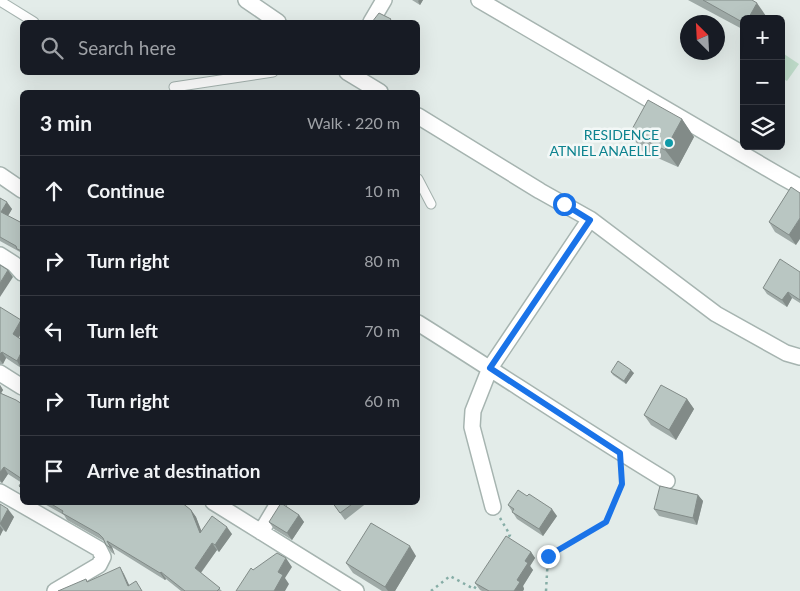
<!DOCTYPE html>
<html lang="en">
<head>
<meta charset="utf-8">
<style>
  :root { --surface:#171b24; --page:#20242c; --text:#f1f3f6; --muted:#9ea1a6; --line:#363941 }
  body { margin:0; font-family:Lato,sans-serif; background:var(--page); color:var(--text) }
  .controls { position:absolute; right:15px; top:15px; display:grid; overflow:hidden; border-radius:8px; box-shadow:0 5px 20px #0002 }
  .controls button { width:45px; height:45px; display:grid; place-items:center; padding:0; border:0; border-bottom:1px solid var(--line); background:var(--surface); color:var(--text); font:25px sans-serif }
  .compass { position:absolute; left:680px; top:15px; width:45px; height:45px; border-radius:50%; background:var(--surface); box-shadow:0 5px 20px #0002; rotate:336deg }
  .stop { position:absolute; width:15px; height:15px; margin:-11px; border:4px solid #1a73e8; border-radius:50%; background:#fff }
  .stop.end { background:#1a73e8; border-color:#fff; box-shadow:0 1px 5px #0008 }
  .list { margin:0; padding:0; list-style:none }
  h2 { display:flex; justify-content:space-between; align-items:center; height:65px; margin:0; padding:0 20px; font-size:21px }
  h2 small { font-size:16px; font-weight:400; color:var(--muted) }
  .list li { display:grid; grid-template-columns:32px 1fr auto; gap:15px; align-items:center; box-sizing:border-box; height:70px; padding:0 20px; border-top:1px solid var(--line) }
  .list b { display:block; font-size:19px; white-space:nowrap }
  .list em { font-size:16px; font-style:normal; color:var(--muted) }
  .icon { flex:none; width:28px; height:28px; fill:none; stroke:currentColor; stroke-width:2; stroke-linecap:round; stroke-linejoin:round }
  .map { position:relative; flex:none; width:800px; height:591px; overflow:hidden }
  .search { position:absolute; background:var(--surface); box-shadow:0 5px 20px #0002; left:20px; top:20px; width:400px; height:55px; display:flex; align-items:center; gap:12px; box-sizing:border-box; padding:0 18px; border-radius:8px; color:var(--muted); font-size:19px }
  .panel { position:absolute; background:var(--surface); box-shadow:0 5px 20px #0002; left:20px; top:90px; width:400px; height:415px; border-radius:8px }
  .map>svg:first-child { display:block }
</style>
</head>
<body>
<div class="map">
<svg width="800" height="591" viewBox="0 0 800 591">
  <rect width="100%" height="100%" fill="#e3ece9"/>
  <!-- green -->
  <path fill="#bedbc9" d="M 781,52 L 799,64 L 787,81 L 781,78 Z"/>
  <g fill="none" stroke-linecap="round" stroke-linejoin="round">
    <!-- service casing -->
    <g stroke="#a6b4b0" stroke-width="11">
      <path id="service" d="M 0,1 L 34,22
        M 174,87 L 273,72
        M 418,179 L 431,204"/>
    </g>
    <!-- minor casing -->
    <g stroke="#a6b4b0" stroke-width="18">
      <path id="minor" d="M 246,0 L 278,22
        M 479,0 L 782,177 L 800,187
        M 371,22 L 384,0
        M 347,72 L 380,92
        M 418,116 L 540,191 L 590,219 L 716,314 L 786,353 L 800,357
        M 0,175 L 22,190
        M 0,255 L 14,264 L 22,273
        M 418,323 C 501,375 583,430 667,481
        M 0,373 L 22,387
        M 0,492 L 99,549 L 103,557 L 99,565 L 55,591
        M 213,502 L 356,591
        M 493,507 L 472,427 L 473,411 L 490,368 L 590,219
        M 261,532 L 279,502"/>
    </g>
    <!-- path -->
    <path stroke="#86ada6" stroke-width="2.5" stroke-dasharray="2.5 4" stroke-linecap="butt" d="M 500,518 L 510,535 L 507,539
      M 431,591 L 450,576 L 474,589 L 478,583
      M 546,591 L 548,556 L 606,522 L 622,484 L 621,471"/>
    <!-- service -->
    <use href="#service" stroke="#fff" stroke-width="9"/>
    <!-- minor -->
    <use href="#minor" stroke="#fff" stroke-width="15"/>
  </g>
  <!-- wall -->
  <path fill="#9faaa7" d="M 412,0 L 423,0 L 420,5 Z
    M 688,0 L 752,0 L 766,16 L 744,19 L 744,30 Z
    M 682,119 L 694,137 L 678,167 L 642,151 L 630,133 Z
    M 791,187 L 796,245 L 775,232 L 769,222 Z
    M 0,198 L 12,209 L 8,216 L 22,223 L 22,256 L 20,252 L 0,241 Z
    M 800,272 L 800,303 L 792,298 L 787,307 L 767,294 L 763,288 Z
    M 0,307 L 19,338 L 22,340 L 22,366 L 21,368 L 6,358 L 3,364 L 0,364 Z
    M 611,372 L 634,373 L 626,384 L 613,375 Z
    M 0,385 L 3,390 L 1,393 L 22,404 L 22,491 L 19,486 L 22,483 L 8,474 L 2,483 L 0,482 Z
    M 687,399 L 694,409 L 676,440 L 651,425 L 644,415 Z
    M 698,495 L 703,501 L 697,525 L 659,516 L 654,509 Z
    M 41,502 L 181,502 L 191,510 L 196,517 L 201,531 L 232,534 L 219,552 L 217,550 L 201,573 L 222,591 L 181,591 L 166,579 L 165,580 L 112,547 L 115,555 L 111,552 L 104,541 L 67,520 L 64,515 Z
    M 332,502 L 368,502 L 345,520 Z
    M 0,504 L 14,517 L 6,532 L 3,530 L 0,536 Z
    M 508,505 L 557,516 L 543,536 L 517,519 Z
    M 299,515 L 304,522 L 292,540 L 274,529 L 269,522 Z
    M 531,552 L 535,558 L 530,566 L 533,570 L 523,586 L 524,589 L 523,591 L 482,591 L 480,590 L 475,583 Z
    M 416,556 L 395,591 L 382,591 L 353,573 L 346,563 Z"/>
  <!-- shaded-wall -->
  <path fill="#828b88" d="M 419,0 L 423,0 L 420,5 L 418,1 Z
    M 757,3 L 766,16 L 764,19 L 748,19 Z
    M 682,119 L 694,137 L 678,167 L 665,150 Z
    M 7,202 L 12,209 L 6,219 L 1,212 Z
    M 800,218 L 800,239 L 796,245 L 789,235 Z
    M 8,270 L 13,277 L 0,297 L 0,283 Z
    M 788,292 L 792,298 L 787,307 L 782,300 Z
    M 21,320 L 22,322 L 22,332 L 17,341 L 13,334 Z
    M 22,351 L 22,366 L 21,368 L 17,361 Z
    M 2,352 L 6,358 L 3,364 L 0,360 L 0,354 Z
    M 631,370 L 634,373 L 626,384 L 624,381 Z
    M 0,385 L 3,390 L 0,395 Z
    M 687,399 L 694,409 L 676,440 L 669,430 Z
    M 4,467 L 8,474 L 2,483 L 0,480 L 0,472 Z
    M 698,495 L 703,501 L 697,525 L 693,518 Z
    M 8,509 L 14,517 L 6,532 L 0,524 Z
    M 552,509 L 557,516 L 543,536 L 539,529 Z
    M 191,510 L 196,517 L 205,540 L 200,533 Z
    M 299,515 L 304,522 L 292,540 L 287,533 Z
    M 0,526 L 3,530 L 0,536 Z
    M 227,527 L 232,534 L 219,552 L 215,545 Z
    M 107,541 L 112,547 L 115,555 Z
    M 212,543 L 217,550 L 199,575 L 195,568 Z
    M 410,546 L 416,556 L 395,591 L 388,591 L 385,587 Z
    M 531,552 L 535,558 L 530,566 L 533,570 L 523,586 L 524,589 L 523,591 L 514,591 L 517,580 L 525,561 Z
    M 286,558 L 292,567 L 285,578 L 289,584 L 285,591 L 274,591 L 278,572 Z
    M 120,567 L 124,574 L 132,591 L 128,586 Z
    M 161,572 L 166,579 L 165,580 L 160,573 Z"/>
  <!-- building -->
  <path fill="#b9c6c2" stroke="#828b88" d="M 703,0 L 752,0 L 757,3 L 748,19 L 744,19 L 744,23 Z
    M 379,13 L 391,19 L 389,22 L 372,22 Z
    M 648,100 L 682,119 L 665,150 L 630,133 Z
    M 791,187 L 800,193 L 800,218 L 789,235 L 769,222 Z
    M 0,198 L 7,202 L 1,212 L 22,223 L 22,251 L 17,249 L 16,246 L 0,237 Z
    M 780,259 L 800,272 L 800,300 L 788,292 L 782,300 L 763,288 Z
    M 0,265 L 8,270 L 0,283 Z
    M 0,307 L 21,320 L 13,334 L 22,340 L 22,351 L 17,361 L 2,352 L 0,354 Z
    M 618,361 L 631,370 L 624,381 L 611,372 Z
    M 661,385 L 687,399 L 669,430 L 644,415 Z
    M 0,393 L 16,400 L 22,404 L 22,479 L 4,467 L 0,472 Z
    M 22,481 L 22,489 L 19,486 Z
    M 660,486 L 698,495 L 693,518 L 654,509 Z
    M 518,490 L 527,496 L 529,494 L 552,509 L 539,529 L 512,512 L 514,509 L 508,505 Z
    M 48,502 L 181,502 L 191,510 L 200,533 L 212,516 L 227,527 L 215,545 L 212,543 L 195,568 L 220,588 L 217,591 L 185,591 L 161,572 L 160,573 L 107,541 L 111,548 L 106,545 L 103,538 L 99,534 L 62,513 L 63,511 Z
    M 332,502 L 355,502 L 340,513 Z
    M 281,503 L 299,515 L 287,533 L 269,522 Z
    M 0,504 L 8,509 L 0,524 Z
    M 371,523 L 410,546 L 385,587 L 346,563 Z
    M 506,536 L 531,552 L 525,561 L 528,563 L 517,580 L 520,582 L 514,591 L 489,591 L 475,583 Z
    M 277,553 L 286,558 L 278,572 L 283,575 L 274,591 L 236,591 L 251,568 L 253,570 Z
    M 120,567 L 128,586 L 136,581 L 142,591 L 58,591 L 86,579 L 87,582 Z"/>
  <g fill="none" stroke-linecap="round" stroke-linejoin="round">
    <!-- route -->
    <path stroke="#1a73e8" stroke-width="6" d="M 548,556 L 606,522 L 622,484 L 620,453 L 490,368 L 590,220 L 564,204"/>
  </g>
  <!-- markers -->
  <circle fill="#0f9aa8" stroke="#f3f8f7" stroke-width="2" cx="669" cy="143" r="5"/>
  <g text-anchor="middle" stroke-width="5" stroke-linejoin="round" paint-order="stroke">
    <!-- culture labels -->
    <g font-size="14" fill="#0d838f" stroke="#f3f8f7" text-anchor="end">
      <text x="659" y="140">RESIDENCE<tspan x="659" dy="16">ATNIEL ANAELLE</tspan></text>
    </g>
  </g>
</svg>
<div class="controls">
<button>+</button>
<button>−</button>
<button><svg class="icon" aria-label="layers" viewBox="0 0 24 24"><path d="M12 4l9 5-9 5-9-5zM3 14l9 5 9-5"/></svg></button>
</div>
<svg class="compass" viewBox="-18 -18 36 36"><path d="M0-13l5 13h-10z" fill="#e53935"/><path d="M0 13l5-13h-10z" fill="#9ea1a6"/></svg>
<div class="stop" style="left:564px;top:204px"></div>
<div class="stop end" style="left:548px;top:556px"></div>
<div class="search"><svg class="icon" aria-label="search" viewBox="0 0 24 24"><circle cx="10" cy="10" r="6"/><path d="M15 15l6 6"/></svg>Search here</div>
<section class="panel">
<h2>3 min<small>Walk · 220 m</small></h2>
<ul class="list">
<li><svg class="icon" aria-label="ahead" viewBox="0 0 24 24"><path d="M12 20V5M6 11l6-6 6 6"/></svg><div><b>Continue</b></div><em>10 m</em></li>
<li><svg class="icon" aria-label="right" viewBox="0 0 24 24"><path d="M7 20v-9h11M14 6l5 5-5 5"/></svg><div><b>Turn right</b></div><em>80 m</em></li>
<li><svg class="icon" aria-label="left" viewBox="0 0 24 24"><path d="M17 20v-9H6M10 6l-5 5 5 5"/></svg><div><b>Turn left</b></div><em>70 m</em></li>
<li><svg class="icon" aria-label="right" viewBox="0 0 24 24"><path d="M7 20v-9h11M14 6l5 5-5 5"/></svg><div><b>Turn right</b></div><em>60 m</em></li>
<li><svg class="icon" aria-label="arrive" viewBox="0 0 24 24"><path d="M6 21V4h12l-3 4 3 4H6"/></svg><div><b>Arrive at destination</b></div></li>
</ul>
</section>
</div>
</body>
</html>
